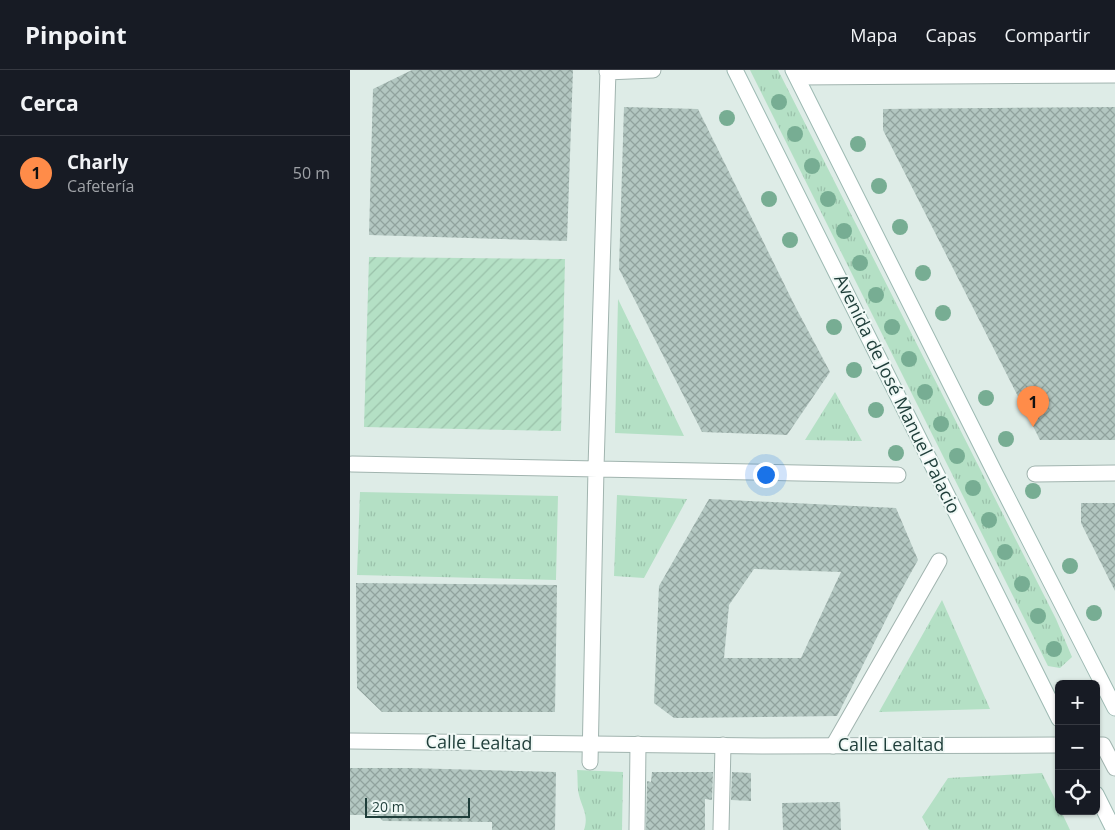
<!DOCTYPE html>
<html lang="es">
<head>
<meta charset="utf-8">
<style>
  :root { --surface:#171b24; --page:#20242c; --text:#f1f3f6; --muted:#9ea1a6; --line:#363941; --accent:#ff8c49 }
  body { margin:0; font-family:"Open Sans",sans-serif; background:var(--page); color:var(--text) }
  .controls { position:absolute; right:15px; bottom:15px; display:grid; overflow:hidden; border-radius:8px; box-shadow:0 1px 4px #0004 }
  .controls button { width:45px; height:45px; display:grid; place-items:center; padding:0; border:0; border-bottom:1px solid var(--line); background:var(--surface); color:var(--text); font:25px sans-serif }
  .scale { position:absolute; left:15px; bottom:12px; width:105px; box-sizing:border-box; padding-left:5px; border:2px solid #1e3d39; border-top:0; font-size:14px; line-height:18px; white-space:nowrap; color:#1e3d39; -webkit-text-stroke:4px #eff8f5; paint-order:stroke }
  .you { position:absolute; left:415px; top:404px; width:18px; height:18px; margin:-12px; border:4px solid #fff; border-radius:50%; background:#1a73e8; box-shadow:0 0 0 8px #1a73e833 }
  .badge { display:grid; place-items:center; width:32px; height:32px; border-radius:50%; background:var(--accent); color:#111; font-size:16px; font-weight:700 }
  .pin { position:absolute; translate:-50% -41px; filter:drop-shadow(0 1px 2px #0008) }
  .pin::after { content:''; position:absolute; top:26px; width:18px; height:15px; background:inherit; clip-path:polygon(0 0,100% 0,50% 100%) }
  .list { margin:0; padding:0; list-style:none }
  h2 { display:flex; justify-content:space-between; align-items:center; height:65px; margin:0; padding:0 20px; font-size:21px }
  h2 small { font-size:16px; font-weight:400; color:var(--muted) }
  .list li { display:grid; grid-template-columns:32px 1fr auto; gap:15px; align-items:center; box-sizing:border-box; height:75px; padding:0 20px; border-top:1px solid var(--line) }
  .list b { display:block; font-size:19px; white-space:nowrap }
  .list p { margin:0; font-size:16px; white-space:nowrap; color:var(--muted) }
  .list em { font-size:16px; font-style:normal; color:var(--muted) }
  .icon { flex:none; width:28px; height:28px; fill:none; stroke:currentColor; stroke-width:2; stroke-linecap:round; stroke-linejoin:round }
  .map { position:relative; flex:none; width:765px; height:760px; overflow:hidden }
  header { display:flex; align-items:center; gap:30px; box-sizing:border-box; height:70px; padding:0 25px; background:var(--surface); border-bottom:1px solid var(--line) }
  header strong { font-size:24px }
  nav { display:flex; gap:28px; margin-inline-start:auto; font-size:18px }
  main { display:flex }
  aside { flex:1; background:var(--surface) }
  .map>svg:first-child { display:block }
</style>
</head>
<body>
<header>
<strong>Pinpoint</strong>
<nav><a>Mapa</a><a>Capas</a><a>Compartir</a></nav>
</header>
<main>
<aside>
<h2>Cerca<small></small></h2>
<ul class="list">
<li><span class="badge">1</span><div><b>Charly</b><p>Cafetería</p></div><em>50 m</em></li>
</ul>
</aside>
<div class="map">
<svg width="765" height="760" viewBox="0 0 765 760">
  <defs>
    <pattern id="grass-tufts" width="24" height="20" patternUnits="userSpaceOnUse" patternTransform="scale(1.25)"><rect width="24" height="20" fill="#b4e0c5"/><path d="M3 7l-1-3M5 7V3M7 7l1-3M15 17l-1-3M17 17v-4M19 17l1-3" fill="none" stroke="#9ac1aa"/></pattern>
    <pattern id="garden-furrows" width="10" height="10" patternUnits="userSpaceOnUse" patternTransform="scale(1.25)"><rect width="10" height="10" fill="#b4e0c5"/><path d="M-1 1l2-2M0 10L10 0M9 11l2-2" fill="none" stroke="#9ac1aa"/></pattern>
    <pattern id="building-cross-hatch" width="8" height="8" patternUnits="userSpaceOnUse" patternTransform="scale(1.25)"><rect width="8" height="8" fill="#b3c7c1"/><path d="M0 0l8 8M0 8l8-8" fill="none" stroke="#91a39e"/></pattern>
  </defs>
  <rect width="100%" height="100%" fill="#deece7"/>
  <!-- grass -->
  <path fill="url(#grass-tufts)" d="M 400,0 L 428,0 L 706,549 L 722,587 L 710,598 L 698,596 Z
    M 268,229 L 334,366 L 265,363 Z
    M 485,322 L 512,371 L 455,370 Z
    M 10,422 L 208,426 L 206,510 L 7,505 Z
    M 267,425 L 337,429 L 294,508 L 264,506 Z
    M 592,530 L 640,639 L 529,642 Z
    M 227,700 L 273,702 L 272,760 L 234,760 C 239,745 232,738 229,725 C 227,717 228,708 227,700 Z
    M 692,703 L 709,737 L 709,741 L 711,741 L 720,760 L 579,760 L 572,747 L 598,708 Z"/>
  <!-- garden -->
  <path fill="url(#garden-furrows)" d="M 19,187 L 215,189 L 211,361 L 14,357 Z"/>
  <!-- building -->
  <path fill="url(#building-cross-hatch)" fill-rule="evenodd" d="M 62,0 L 223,0 L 217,171 L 19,165 L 23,19 Z
    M 274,37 L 348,39 L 444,234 L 480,302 L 437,365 L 352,362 L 269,199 Z
    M 765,37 L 765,370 L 690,370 L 533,60 L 533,39 Z
    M 359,429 L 546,438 L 568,490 L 548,526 L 487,646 L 324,648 L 304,633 L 309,516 ZM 404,499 L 491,502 L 451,588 L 374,588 L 379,535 Z
    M 731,433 L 765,433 L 765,521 L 731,453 Z
    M 6,513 L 207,515 L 205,642 L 32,642 L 7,618 Z
    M 0,698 L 58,698 L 206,702 L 205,760 L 142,760 L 142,752 L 33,751 L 27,745 L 0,745 Z
    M 302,702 L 363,702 L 362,730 L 355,729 L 355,760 L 296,760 L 297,711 L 301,712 Z
    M 382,702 L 401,703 L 401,731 L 381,730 Z
    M 490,732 L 491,760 L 433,760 L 432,733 Z"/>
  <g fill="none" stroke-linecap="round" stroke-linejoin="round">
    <!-- pedestrian casing -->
    <g stroke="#a1b4af" stroke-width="17">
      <path id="pedestrian" d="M 257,2 L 303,0
        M 2,394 L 548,405
        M 685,404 L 765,403
        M 483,676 L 589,491
        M 240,692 L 246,398 L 258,0
        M 287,760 L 288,674
        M 371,760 L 373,675"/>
    </g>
    <!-- minor casing -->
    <g stroke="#a1b4af" stroke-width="17">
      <path id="minor" d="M 447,7 L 765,5
        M 0,671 L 412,676 L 709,675
        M 746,675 L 753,675 L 765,698"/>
    </g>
    <!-- secondary casing -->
    <g stroke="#9cb9b2" stroke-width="17">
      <path id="secondary" d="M 385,0 L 709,649
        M 443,0 L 646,405 L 765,638
        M 746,724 L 764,760"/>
    </g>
    <!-- pedestrian -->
    <use href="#pedestrian" stroke="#fff" stroke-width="15"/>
    <!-- minor -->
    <use href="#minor" stroke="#fff" stroke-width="15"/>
    <!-- secondary -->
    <use href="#secondary" stroke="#fff" stroke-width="15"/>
  </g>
  <!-- trees -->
  <g fill="#77ad93">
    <circle cx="429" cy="32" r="8"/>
    <circle cx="377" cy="48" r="8"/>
    <circle cx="445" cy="64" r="8"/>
    <circle cx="508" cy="74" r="8"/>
    <circle cx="462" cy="96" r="8"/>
    <circle cx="529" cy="116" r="8"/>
    <circle cx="419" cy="129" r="8"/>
    <circle cx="478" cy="129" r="8"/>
    <circle cx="550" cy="157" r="8"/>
    <circle cx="494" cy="161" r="8"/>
    <circle cx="440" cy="170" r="8"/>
    <circle cx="510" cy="193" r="8"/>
    <circle cx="573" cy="203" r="8"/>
    <circle cx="526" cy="225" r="8"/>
    <circle cx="593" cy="243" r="8"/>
    <circle cx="484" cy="257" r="8"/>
    <circle cx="542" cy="257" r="8"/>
    <circle cx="559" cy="289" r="8"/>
    <circle cx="504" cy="300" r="8"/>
    <circle cx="575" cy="322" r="8"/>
    <circle cx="636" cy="328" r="8"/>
    <circle cx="526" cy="340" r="8"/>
    <circle cx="591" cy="354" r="8"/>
    <circle cx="656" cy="369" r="8"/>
    <circle cx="546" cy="383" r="8"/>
    <circle cx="607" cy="386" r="8"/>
    <circle cx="623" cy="418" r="8"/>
    <circle cx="683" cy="421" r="8"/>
    <circle cx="639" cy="450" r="8"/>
    <circle cx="655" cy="482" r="8"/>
    <circle cx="720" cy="496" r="8"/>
    <circle cx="672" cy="514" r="8"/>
    <circle cx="744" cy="543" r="8"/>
    <circle cx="688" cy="546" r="8"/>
    <circle cx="704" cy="579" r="8"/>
  </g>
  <g text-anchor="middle" stroke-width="4" stroke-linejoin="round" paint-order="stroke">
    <!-- street labels -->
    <g font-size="18" fill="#1e3d39" stroke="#eff8f5">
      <text transform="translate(547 324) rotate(64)" y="6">Avenida de José Manuel Palacio</text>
      <text transform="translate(129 673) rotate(1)" y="6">Calle Lealtad</text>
      <text x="541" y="681">Calle Lealtad</text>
    </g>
  </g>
</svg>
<div class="controls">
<button>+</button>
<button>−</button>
<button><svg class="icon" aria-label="locate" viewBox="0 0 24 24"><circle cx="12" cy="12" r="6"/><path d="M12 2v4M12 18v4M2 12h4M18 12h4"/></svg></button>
</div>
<div class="scale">20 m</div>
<div class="you"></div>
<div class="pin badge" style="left:683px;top:357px">1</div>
</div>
</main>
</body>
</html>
